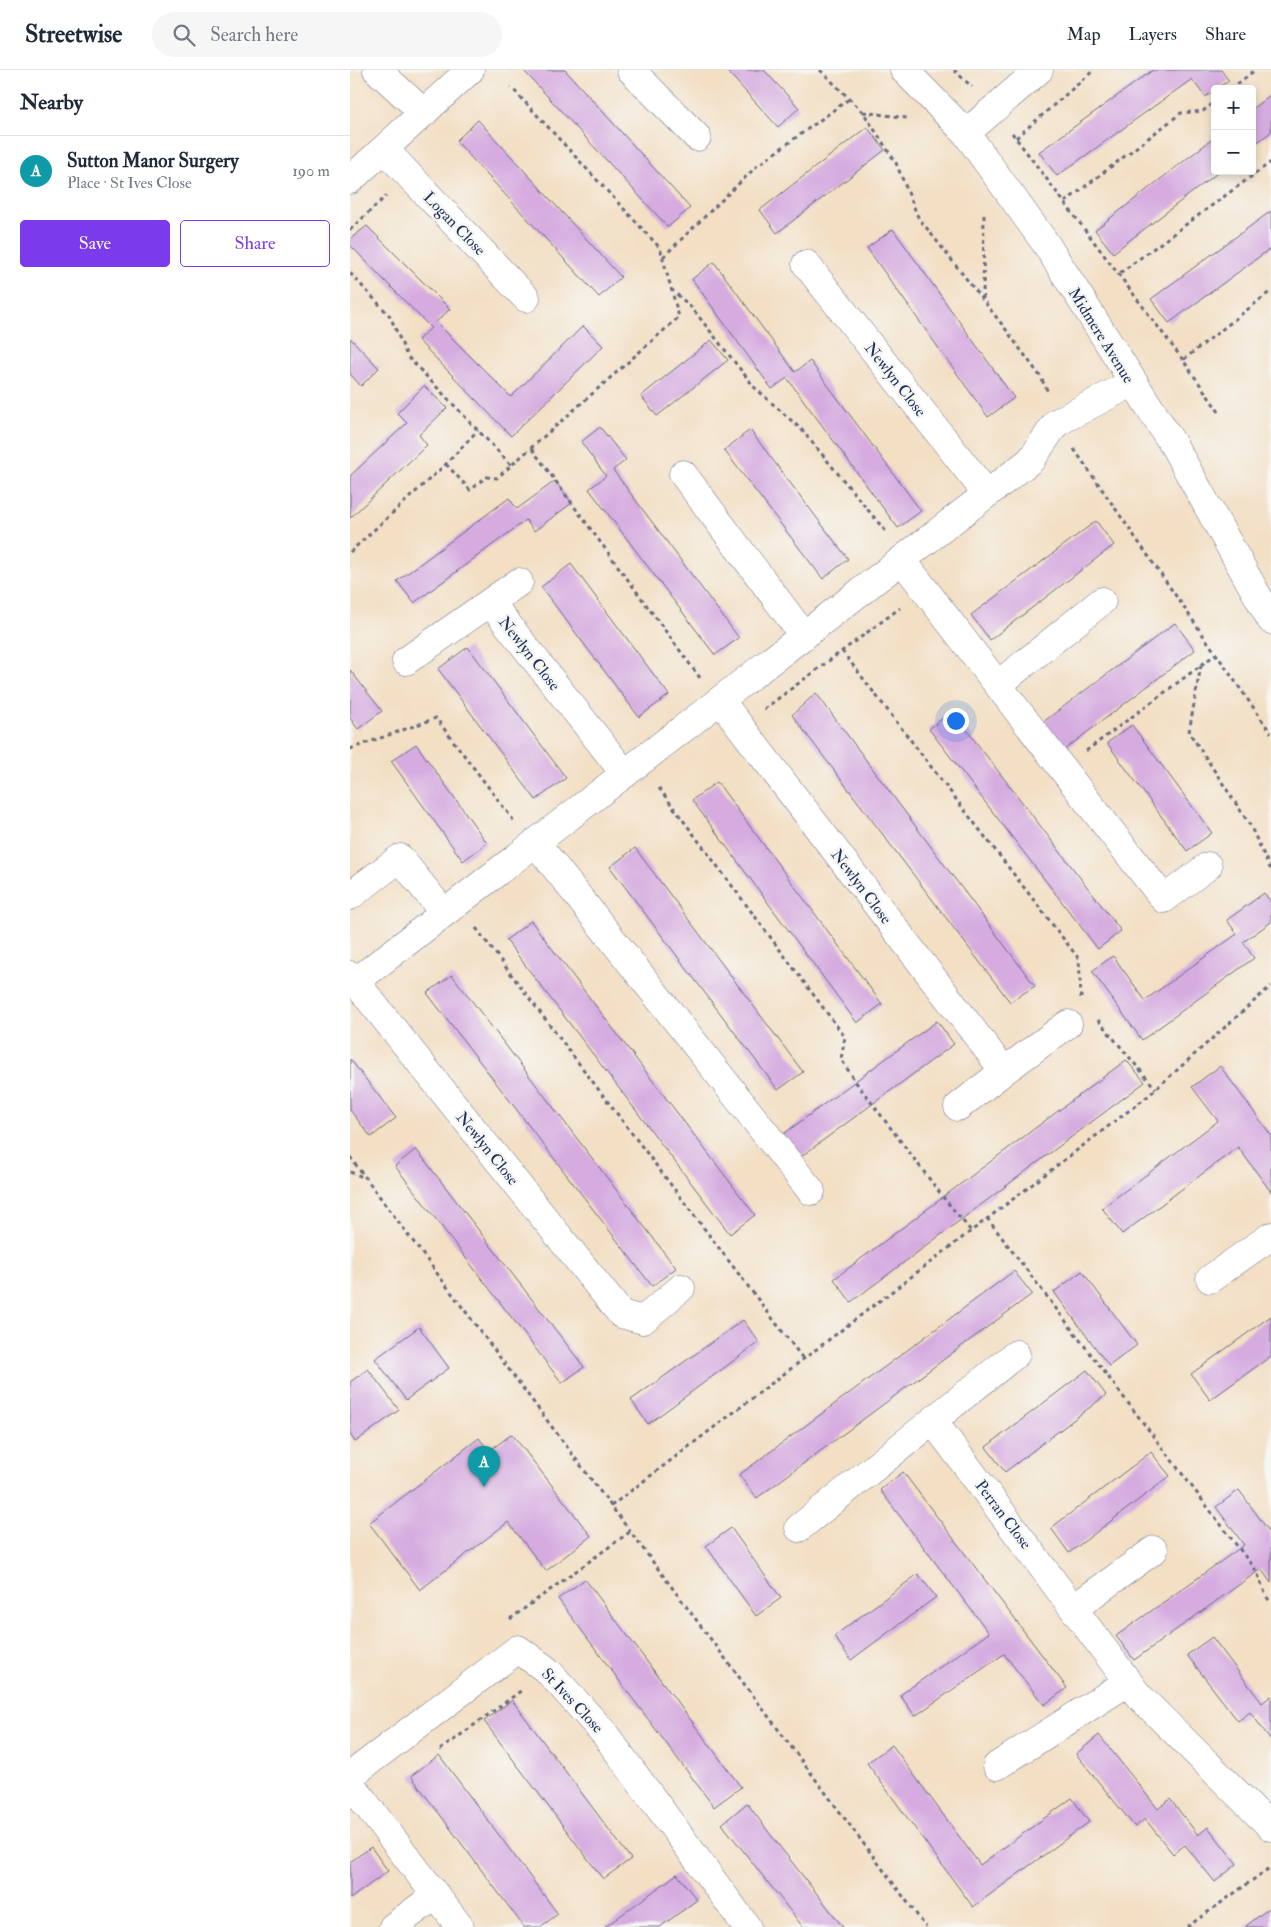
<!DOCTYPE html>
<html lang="en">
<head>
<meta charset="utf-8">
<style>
  :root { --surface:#fff; --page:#f6f6f7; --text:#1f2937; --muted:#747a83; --line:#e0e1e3; --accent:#7c3aed }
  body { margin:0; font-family:"IM FELL Double Pica",serif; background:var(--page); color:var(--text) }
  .controls { position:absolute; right:15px; top:15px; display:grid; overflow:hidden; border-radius:5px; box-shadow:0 2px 8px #0003 }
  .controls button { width:45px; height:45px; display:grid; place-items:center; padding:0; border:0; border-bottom:1px solid var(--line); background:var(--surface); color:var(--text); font:25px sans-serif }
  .you { position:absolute; left:605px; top:650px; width:18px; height:18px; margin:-12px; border:4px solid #fff; border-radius:50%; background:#1a73e8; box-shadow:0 0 0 8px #1a73e833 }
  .badge { display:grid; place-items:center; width:32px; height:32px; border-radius:50%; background:var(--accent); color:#fff; font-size:16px; font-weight:700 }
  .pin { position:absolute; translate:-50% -41px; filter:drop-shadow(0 1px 2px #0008) }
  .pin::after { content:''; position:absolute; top:26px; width:18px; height:15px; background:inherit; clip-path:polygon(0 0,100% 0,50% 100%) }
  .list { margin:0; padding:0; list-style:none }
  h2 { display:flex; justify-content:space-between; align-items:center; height:65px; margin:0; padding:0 20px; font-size:21px }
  h2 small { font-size:16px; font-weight:400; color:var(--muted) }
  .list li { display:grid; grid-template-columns:32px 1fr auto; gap:15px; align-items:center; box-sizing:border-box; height:70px; padding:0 20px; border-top:1px solid var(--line) }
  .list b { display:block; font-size:19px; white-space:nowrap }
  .list p { margin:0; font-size:16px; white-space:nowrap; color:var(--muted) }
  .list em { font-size:16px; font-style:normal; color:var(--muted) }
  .actions { display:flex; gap:10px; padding:15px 20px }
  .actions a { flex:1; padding:11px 0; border:1px solid var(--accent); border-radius:5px; text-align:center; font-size:18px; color:var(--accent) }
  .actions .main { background:var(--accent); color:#fff }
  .icon { flex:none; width:28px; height:28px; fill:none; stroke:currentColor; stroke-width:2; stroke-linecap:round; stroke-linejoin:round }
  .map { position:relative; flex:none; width:921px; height:1857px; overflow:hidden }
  header { display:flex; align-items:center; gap:30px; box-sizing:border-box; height:70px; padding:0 25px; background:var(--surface); border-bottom:1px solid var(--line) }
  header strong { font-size:24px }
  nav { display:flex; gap:28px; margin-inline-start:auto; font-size:18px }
  .search { width:350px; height:45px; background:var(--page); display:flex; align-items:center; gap:12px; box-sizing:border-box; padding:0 18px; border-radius:28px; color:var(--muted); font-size:19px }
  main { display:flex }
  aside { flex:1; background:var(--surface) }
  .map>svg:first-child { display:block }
</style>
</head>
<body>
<header>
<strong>Streetwise</strong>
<div class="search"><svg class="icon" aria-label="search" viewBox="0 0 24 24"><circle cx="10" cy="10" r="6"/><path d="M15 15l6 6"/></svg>Search here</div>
<nav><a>Map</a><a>Layers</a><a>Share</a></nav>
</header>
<main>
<aside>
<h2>Nearby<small></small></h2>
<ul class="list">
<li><span class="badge" style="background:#0f9aa8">A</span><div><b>Sutton Manor Surgery</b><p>Place · St Ives Close</p></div><em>190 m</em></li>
</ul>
<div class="actions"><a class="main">Save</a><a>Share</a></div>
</aside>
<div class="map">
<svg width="921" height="1857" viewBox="0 0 921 1857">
  <rect width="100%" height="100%" fill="#f6f6f2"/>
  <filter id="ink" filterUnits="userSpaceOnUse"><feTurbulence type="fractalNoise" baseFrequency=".02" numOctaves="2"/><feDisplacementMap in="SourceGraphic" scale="10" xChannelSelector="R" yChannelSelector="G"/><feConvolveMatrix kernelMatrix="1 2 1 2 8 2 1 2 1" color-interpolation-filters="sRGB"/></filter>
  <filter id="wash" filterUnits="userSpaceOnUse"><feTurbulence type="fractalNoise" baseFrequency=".0096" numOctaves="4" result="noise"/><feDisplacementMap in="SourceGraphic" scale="20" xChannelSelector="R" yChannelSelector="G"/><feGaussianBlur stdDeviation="1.12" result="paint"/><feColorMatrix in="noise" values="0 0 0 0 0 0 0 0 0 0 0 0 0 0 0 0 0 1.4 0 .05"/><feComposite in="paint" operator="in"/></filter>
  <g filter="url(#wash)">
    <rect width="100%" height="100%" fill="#f3dfc4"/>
    <g id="blocks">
      <!-- building -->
      <path fill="#d6ace0" d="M 177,0 L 215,0 L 340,138 L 318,157 L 175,2 Z
        M 376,0 L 414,0 L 449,38 L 428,57 Z
        M 803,0 L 871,0 L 879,11 L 865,19 L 865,21 L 855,27 L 842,9 L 707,106 L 689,82 Z
        M 921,24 L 921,62 L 902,76 L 902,39 Z
        M 128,50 L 271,207 L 249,227 L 106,71 Z
        M 517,57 L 535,80 L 427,163 L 410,140 Z
        M 865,67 L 865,101 L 870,101 L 763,183 L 745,160 Z
        M 921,141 L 921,178 L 819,253 L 801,229 Z
        M 17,156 L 100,239 L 86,252 L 161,327 L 233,256 L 253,276 L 161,366 L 68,270 L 81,258 L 0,175 L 0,169 Z
        M 543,159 L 664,328 L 638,347 L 517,178 Z
        M 364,192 L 445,302 L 460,291 L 571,441 L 548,458 L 437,308 L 422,319 L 342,209 Z
        M 0,268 L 29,298 L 11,316 L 0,304 Z
        M 361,270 L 378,290 L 307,346 L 291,326 Z
        M 74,316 L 97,338 L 69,365 L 77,375 L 0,448 L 0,406 L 57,353 L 47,343 Z
        M 250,357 L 276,390 L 263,400 L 389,568 L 365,585 L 239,419 L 256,406 L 231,372 Z
        M 400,360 L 498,489 L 473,509 L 374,380 Z
        M 205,411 L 222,433 L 184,461 L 176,450 L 64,533 L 47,511 L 159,428 L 167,439 Z
        M 746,451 L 764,475 L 640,570 L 621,545 Z
        M 221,494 L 319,625 L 289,647 L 191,517 Z
        M 825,553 L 845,580 L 714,680 L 693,652 Z
        M 118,577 L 216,708 L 186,730 L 88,599 Z
        M 0,600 L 32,641 L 8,659 L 0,648 Z
        M 466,623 L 661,884 L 685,916 L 660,932 L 442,645 Z
        M 602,641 L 771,861 L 748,879 L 579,659 Z
        M 782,655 L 862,763 L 837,781 L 757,673 Z
        M 66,674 L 137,773 L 113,791 L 41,691 Z
        M 367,712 L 532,934 L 507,953 L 342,730 Z
        M 285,778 L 453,1002 L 428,1020 L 260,797 Z
        M 914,823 L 921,832 L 921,852 L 893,872 L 904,888 L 792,970 L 742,901 L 763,886 L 795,930 L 887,864 L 877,850 Z
        M 181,851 L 405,1145 L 380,1164 L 156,870 Z
        M 102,905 L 326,1198 L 302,1216 L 77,923 Z
        M 587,951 L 604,974 L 445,1091 L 428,1068 Z
        M 0,989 L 46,1048 L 21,1067 L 0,1040 Z
        M 776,990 L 795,1012 L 501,1232 L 484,1209 Z
        M 870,996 L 921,1065 L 921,1122 L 888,1077 L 772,1164 L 752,1138 L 868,1051 L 842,1017 Z
        M 66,1079 L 234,1297 L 212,1313 L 45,1096 Z
        M 664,1201 L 682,1224 L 407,1428 L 389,1405 Z
        M 732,1201 L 787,1275 L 759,1296 L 704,1222 Z
        M 921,1246 L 921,1286 L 860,1330 L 841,1304 Z
        M 393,1250 L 409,1272 L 298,1354 L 281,1330 Z
        M 69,1257 L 99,1298 L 56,1330 L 25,1289 Z
        M 18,1299 L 49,1340 L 5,1372 L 0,1364 L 0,1312 Z
        M 737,1300 L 756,1325 L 655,1402 L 636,1377 Z
        M 162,1364 L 241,1466 L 196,1501 L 158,1452 L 70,1520 L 19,1453 L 129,1368 L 139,1381 Z
        M 801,1382 L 820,1406 L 719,1483 L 701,1458 Z
        M 553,1402 L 717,1618 L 694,1635 L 654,1584 L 565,1646 L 550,1625 L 639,1563 L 530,1420 Z
        M 889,1420 L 921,1464 L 921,1513 L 911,1499 L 784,1590 L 766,1566 L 894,1475 L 866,1437 Z
        M 381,1458 L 431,1528 L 406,1546 L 356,1476 Z
        M 568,1504 L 586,1527 L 501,1590 L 484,1566 Z
        M 235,1509 L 391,1717 L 364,1737 L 208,1529 Z
        M 862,1567 L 912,1633 L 921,1626 L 921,1670 L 900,1642 L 888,1651 L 837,1585 Z
        M 162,1630 L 281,1789 L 253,1809 L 134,1651 Z
        M 749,1665 L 808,1739 L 820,1729 L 848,1765 L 858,1757 L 887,1794 L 865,1812 L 835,1775 L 823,1784 L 795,1749 L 785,1757 L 726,1684 Z
        M 542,1675 L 630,1795 L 722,1728 L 739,1752 L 623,1837 L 517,1693 Z
        M 89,1685 L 208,1844 L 190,1857 L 174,1857 L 61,1706 Z
        M 397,1733 L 423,1768 L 493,1857 L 453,1857 L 372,1754 Z
        M 21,1777 L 38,1801 L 0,1829 L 0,1792 Z
        M 327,1804 L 347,1830 L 310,1857 L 255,1857 Z
        M 921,1837 L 921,1857 L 895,1857 L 910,1845 Z"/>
    </g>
  </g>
  <g filter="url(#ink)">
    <use href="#blocks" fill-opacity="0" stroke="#676d82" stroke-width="1"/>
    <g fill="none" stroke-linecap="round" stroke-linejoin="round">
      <!-- minor casing -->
      <g stroke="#676d82" stroke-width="29">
        <path id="minor" d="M 27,0 L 74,43
          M 281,0 L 347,67
          M 554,0 L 616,63 L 696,174 L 824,376 L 921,550
          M 616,63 L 689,0
          M 34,79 L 176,228
          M 0,110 L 120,0
          M 456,194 L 637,424
          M 333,404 L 454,566
          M 552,490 C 639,603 725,717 814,829 L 858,796
          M 140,532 L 275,704
          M 56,591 L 169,512
          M 649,614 L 752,531
          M 370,630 L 654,1001
          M 186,773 L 461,1121
          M 0,826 L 50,788 L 94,843
          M 0,905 L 271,1244 L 293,1250 L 331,1218
          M 5,912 L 681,390 L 706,353 L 782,313
          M 608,1037 L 654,1001 L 718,954
          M 860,1209 L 921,1166
          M 583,1351 L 788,1625 L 921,1757
          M 449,1458 L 666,1284
          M 724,1538 L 804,1480
          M 647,1696 L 778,1612
          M 0,1706 L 168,1579 L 198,1601 L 254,1663 L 397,1857
          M 0,1713 L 110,1857
          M 43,1857 L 86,1825"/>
      </g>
      <!-- path -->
      <path stroke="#676d82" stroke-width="3" stroke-dasharray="4 4" stroke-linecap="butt" d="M 470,0 L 513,42 L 546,93 L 568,147 L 654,257 L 690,306 L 699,324
        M 604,0 L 622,17
        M 881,19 L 905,0
        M 513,42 L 557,48
        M 662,63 L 833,290
        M 666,68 L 744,0
        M 715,132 L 831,43 L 853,41 L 865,32
        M 0,160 L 36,126
        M 313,187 L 407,96 L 499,29
        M 0,203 L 40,246 L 57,286 L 162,396
        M 770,203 L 921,92
        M 321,219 L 342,238 L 405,318 L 452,360 L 537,463
        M 633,229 L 634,143
        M 869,342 L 833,290 L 921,221
        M 182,379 L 350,608
        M 724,379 L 921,663
        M 96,394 L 120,420 L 136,407 L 147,408 L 329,247 L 310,178 L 161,17
        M 0,482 L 96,394 L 128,360
        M 492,581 L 729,889 L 731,928
        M 851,595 L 839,662 L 900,755 L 921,800
        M 414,639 L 550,538
        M 0,679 L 86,648 L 164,751
        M 736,681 L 866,584
        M 309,718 L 495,967 L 491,989 L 505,1011 L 593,1127 L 621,1161
        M 126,858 L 454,1290
        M 748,950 L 806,1019
        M 0,1087 L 576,1857
        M 0,1102 L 15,1108
        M 637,1148 L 907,1502 L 916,1526 L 921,1533
        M 261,1436 L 798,1026 L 921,916
        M 160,1549 L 281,1461
        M 90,1680 L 172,1620
        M 837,1857 L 921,1797"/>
      <!-- minor -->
      <use href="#minor" stroke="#fff" stroke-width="28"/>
    </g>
  </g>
  <g text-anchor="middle" stroke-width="5" stroke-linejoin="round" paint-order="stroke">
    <!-- street labels -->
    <g font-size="16" fill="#1b2f5e" stroke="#f6f6f2">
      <text transform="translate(105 153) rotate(46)" y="6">Logan Close</text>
      <text transform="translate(752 265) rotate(58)" y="6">Midmere Avenue</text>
      <text transform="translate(546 309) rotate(52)" y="6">Newlyn Close</text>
      <text transform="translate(180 583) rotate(52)" y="6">Newlyn Close</text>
      <text transform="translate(512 816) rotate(53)" y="6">Newlyn Close</text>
      <text transform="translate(138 1078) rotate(51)" y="6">Newlyn Close</text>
      <text transform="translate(654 1444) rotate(53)" y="6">Perran Close</text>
      <text transform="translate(223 1630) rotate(47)" y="6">St Ives Close</text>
    </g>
  </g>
</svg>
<div class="controls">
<button>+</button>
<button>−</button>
</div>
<div class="you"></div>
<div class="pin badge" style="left:134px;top:1417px;background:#0f9aa8">A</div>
</div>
</main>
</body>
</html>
